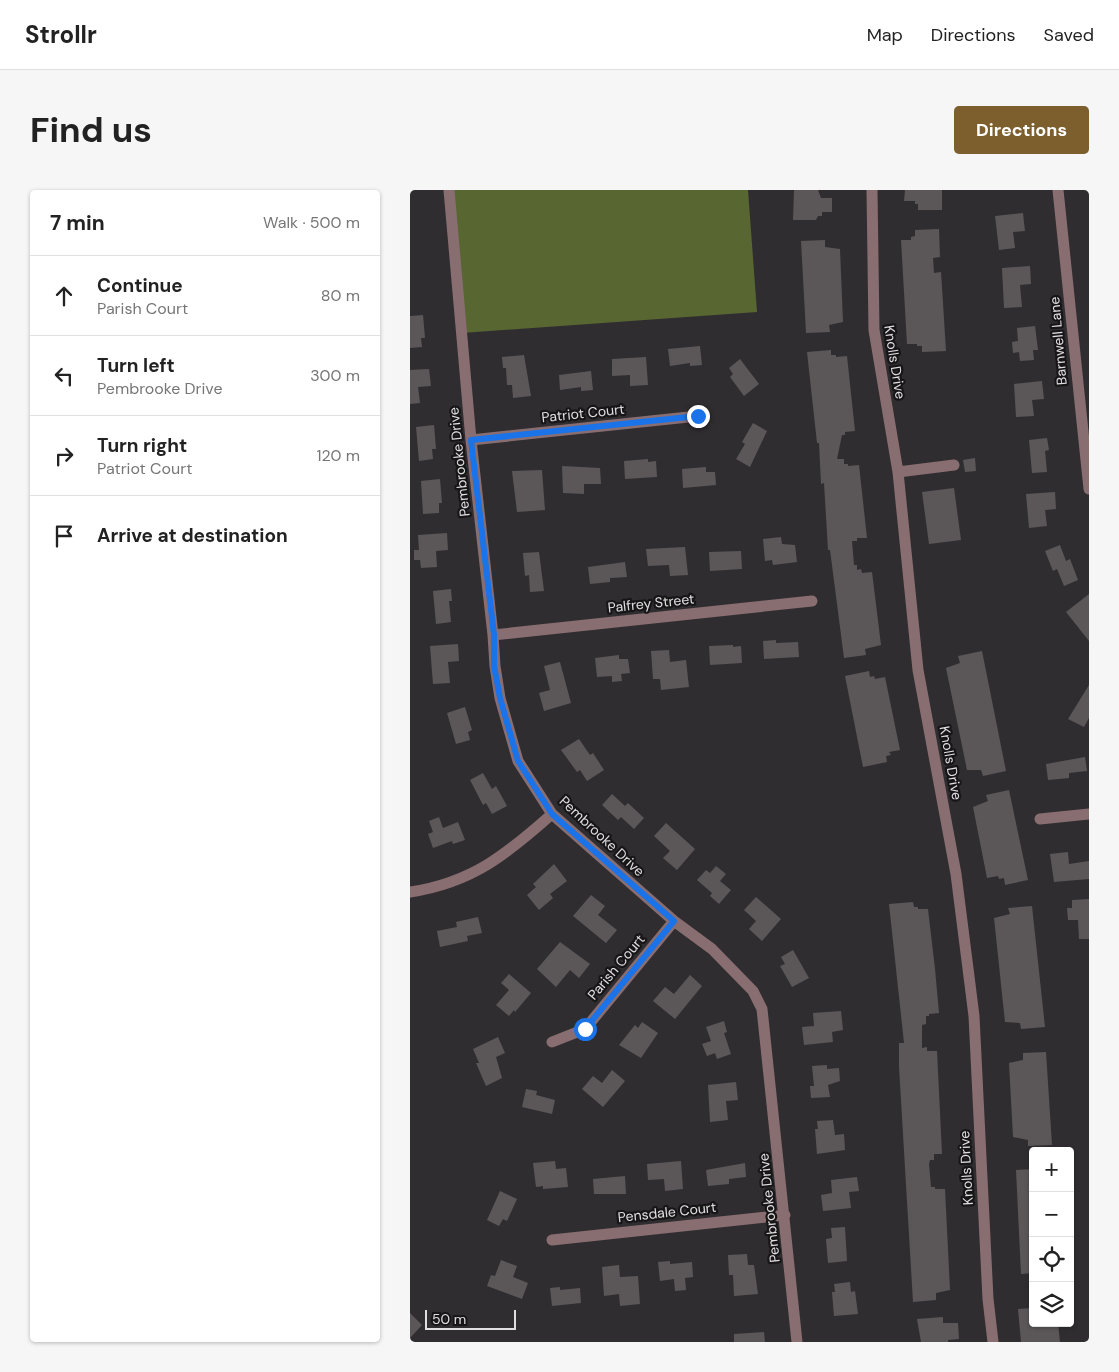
<!DOCTYPE html>
<html lang="en">
<head>
<meta charset="utf-8">
<style>
  :root { --surface:#fff; --page:#f6f6f6; --text:#222; --muted:#767676; --line:#e0e0e0; --accent:#7d5e2d }
  body { margin:0; font-family:"DM Sans",sans-serif; background:var(--page); color:var(--text) }
  .controls { position:absolute; right:15px; bottom:15px; display:grid; overflow:hidden; border-radius:5px; box-shadow:0 1px 4px #0004 }
  .controls button { width:45px; height:45px; display:grid; place-items:center; padding:0; border:0; border-bottom:1px solid var(--line); background:var(--surface); color:var(--text); font:25px sans-serif }
  .scale { position:absolute; left:15px; bottom:12px; width:91px; box-sizing:border-box; padding-left:5px; border:2px solid #e0dee0; border-top:0; font-size:14px; line-height:18px; white-space:nowrap; color:#e0dee0; -webkit-text-stroke:4px #171617; paint-order:stroke }
  .stop { position:absolute; width:15px; height:15px; margin:-11px; border:4px solid #1a73e8; border-radius:50%; background:#fff }
  .stop.end { background:#1a73e8; border-color:#fff; box-shadow:0 1px 5px #0008 }
  .list { margin:0; padding:0; list-style:none }
  h2 { display:flex; justify-content:space-between; align-items:center; height:65px; margin:0; padding:0 20px; font-size:21px }
  h2 small { font-size:16px; font-weight:400; color:var(--muted) }
  .list li { display:grid; grid-template-columns:32px 1fr auto; gap:15px; align-items:center; box-sizing:border-box; height:80px; padding:0 20px; border-top:1px solid var(--line) }
  .list b { display:block; font-size:19px; white-space:nowrap }
  .list p { margin:0; font-size:16px; white-space:nowrap; color:var(--muted) }
  .list em { font-size:16px; font-style:normal; color:var(--muted) }
  .icon { flex:none; width:28px; height:28px; fill:none; stroke:currentColor; stroke-width:2; stroke-linecap:round; stroke-linejoin:round }
  .map { position:relative; flex:none; width:679px; height:1152px; overflow:hidden; border-radius:5px }
  header { display:flex; align-items:center; gap:30px; box-sizing:border-box; height:70px; padding:0 25px; background:var(--surface); border-bottom:1px solid var(--line) }
  header strong { font-size:24px }
  nav { display:flex; gap:28px; margin-inline-start:auto; font-size:18px }
  .intro { display:flex; align-items:center; justify-content:space-between; box-sizing:border-box; height:120px; padding:0 30px }
  h1 { margin:0; font-size:35px }
  .button { padding:12px 22px; border-radius:5px; background:var(--accent); color:#fff; font-size:18px; font-weight:700 }
  main { display:flex; gap:30px; padding:0 30px }
  aside { flex:1; background:var(--surface); border-radius:5px; box-shadow:0 1px 4px #0004 }
  .map>svg:first-child { display:block }
</style>
</head>
<body>
<header>
<strong>Strollr</strong>
<nav><a>Map</a><a>Directions</a><a>Saved</a></nav>
</header>
<div class="intro"><h1>Find us</h1><a class="button">Directions</a></div>
<main>
<aside>
<h2>7 min<small>Walk · 500 m</small></h2>
<ul class="list">
<li><svg class="icon" aria-label="ahead" viewBox="0 0 24 24"><path d="M12 20V5M6 11l6-6 6 6"/></svg><div><b>Continue</b><p>Parish Court</p></div><em>80 m</em></li>
<li><svg class="icon" aria-label="left" viewBox="0 0 24 24"><path d="M17 20v-9H6M10 6l-5 5 5 5"/></svg><div><b>Turn left</b><p>Pembrooke Drive</p></div><em>300 m</em></li>
<li><svg class="icon" aria-label="right" viewBox="0 0 24 24"><path d="M7 20v-9h11M14 6l5 5-5 5"/></svg><div><b>Turn right</b><p>Patriot Court</p></div><em>120 m</em></li>
<li><svg class="icon" aria-label="arrive" viewBox="0 0 24 24"><path d="M6 21V4h12l-3 4 3 4H6"/></svg><div><b>Arrive at destination</b></div></li>
</ul>
</aside>
<div class="map">
<svg width="679" height="1152" viewBox="0 0 679 1152">
  <rect width="100%" height="100%" fill="#302d30"/>
  <!-- forest -->
  <path fill="#586632" d="M 37,0 L 338,0 L 347,122 L 52,143 Z"/>
  <!-- building -->
  <path fill="#5b5759" d="M 384,0 L 408,0 L 411,8 L 422,8 L 422,22 L 412,22 L 412,26 L 408,26 L 406,30 L 383,30 Z
    M 495,0 L 532,0 L 532,20 L 508,20 L 508,14 L 505,14 L 505,11 L 494,11 Z
    M 613,23 L 615,41 L 603,42 L 605,58 L 589,60 L 585,26 Z
    M 529,39 L 530,67 L 523,68 L 524,83 L 531,82 L 536,161 L 512,162 L 512,156 L 507,156 L 507,154 L 497,154 L 491,50 L 501,50 L 501,47 L 505,46 L 505,40 Z
    M 415,50 L 415,57 L 430,59 L 433,132 L 419,135 L 420,142 L 396,143 L 391,51 Z
    M 620,76 L 621,94 L 610,95 L 612,117 L 594,118 L 592,78 Z
    M 13,125 L 15,148 L 11,148 L 12,157 L 0,158 L 0,126 Z
    M 625,136 L 628,160 L 623,160 L 624,170 L 610,171 L 609,162 L 603,163 L 602,152 L 608,151 L 607,138 Z
    M 290,156 L 292,175 L 280,176 L 280,173 L 260,176 L 258,159 Z
    M 421,160 L 421,165 L 426,165 L 426,167 L 437,166 L 445,241 L 435,242 L 435,245 L 432,245 L 427,269 L 434,269 L 434,274 L 438,274 L 438,276 L 449,275 L 457,348 L 447,348 L 447,351 L 442,351 L 444,375 L 447,375 L 447,380 L 451,379 L 452,383 L 462,382 L 471,455 L 455,459 L 456,465 L 434,468 L 420,360 L 418,360 L 414,293 L 411,294 L 409,253 L 407,253 L 397,162 Z
    M 114,165 L 121,206 L 103,208 L 102,195 L 97,195 L 96,178 L 93,178 L 92,167 Z
    M 236,167 L 238,195 L 220,196 L 220,185 L 202,186 L 202,169 Z
    M 330,169 L 349,194 L 334,206 L 320,187 L 323,184 L 319,178 Z
    M 19,179 L 21,196 L 8,197 L 10,213 L 0,214 L 0,180 Z
    M 181,181 L 183,200 L 171,201 L 171,197 L 150,200 L 149,185 Z
    M 632,191 L 634,209 L 622,210 L 624,226 L 606,227 L 604,194 Z
    M 343,233 L 357,241 L 340,277 L 326,269 L 335,254 L 332,252 Z
    M 24,235 L 26,259 L 22,259 L 23,269 L 9,271 L 6,237 Z
    M 637,248 L 639,260 L 635,261 L 637,282 L 622,283 L 619,250 Z
    M 565,268 L 566,281 L 555,282 L 553,270 Z
    M 238,269 L 238,272 L 246,271 L 247,287 L 215,289 L 214,271 Z
    M 152,276 L 190,278 L 191,294 L 174,294 L 174,304 L 153,303 Z
    M 296,277 L 296,282 L 305,282 L 306,295 L 273,298 L 272,279 Z
    M 132,280 L 135,320 L 107,322 L 102,281 Z
    M 30,289 L 32,313 L 29,313 L 29,323 L 13,324 L 11,291 Z
    M 544,298 L 551,350 L 519,354 L 512,302 Z
    M 645,302 L 646,319 L 635,320 L 637,336 L 619,338 L 616,304 Z
    M 37,343 L 38,360 L 26,361 L 27,377 L 11,378 L 10,370 L 4,370 L 4,360 L 9,360 L 8,345 Z
    M 371,347 L 372,354 L 385,355 L 387,372 L 363,375 L 362,370 L 355,371 L 353,349 Z
    M 650,355 L 656,371 L 660,369 L 668,390 L 654,396 L 647,379 L 643,381 L 635,361 Z
    M 275,357 L 278,385 L 260,386 L 259,375 L 238,376 L 236,359 Z
    M 331,361 L 332,379 L 300,381 L 299,362 Z
    M 129,362 L 134,401 L 120,402 L 119,385 L 115,386 L 113,363 Z
    M 215,372 L 217,387 L 200,388 L 200,392 L 180,394 L 178,377 Z
    M 41,399 L 42,411 L 39,411 L 41,432 L 26,434 L 23,401 Z
    M 679,404 L 679,451 L 656,422 Z
    M 366,450 L 366,453 L 388,452 L 389,467 L 354,469 L 353,451 Z
    M 48,454 L 49,471 L 38,472 L 40,493 L 23,494 L 20,456 Z
    M 323,455 L 323,457 L 331,456 L 332,473 L 300,475 L 299,456 Z
    M 259,460 L 260,472 L 276,470 L 279,497 L 251,500 L 250,489 L 243,489 L 241,461 Z
    M 572,461 L 596,581 L 573,586 L 571,580 L 557,580 L 536,478 L 550,473 L 548,466 Z
    M 209,465 L 209,469 L 218,469 L 220,483 L 211,484 L 212,491 L 202,492 L 202,486 L 187,487 L 185,468 Z
    M 150,472 L 161,513 L 134,521 L 129,503 L 140,500 L 134,476 Z
    M 459,481 L 460,487 L 464,486 L 465,489 L 475,487 L 490,560 L 479,562 L 481,565 L 476,566 L 477,572 L 453,577 L 435,486 Z
    M 679,495 L 679,528 L 674,537 L 658,529 Z
    M 55,517 L 62,540 L 58,542 L 60,550 L 46,554 L 37,523 Z
    M 169,549 L 180,565 L 183,563 L 194,580 L 177,591 L 170,580 L 167,582 L 151,560 Z
    M 675,567 L 677,581 L 659,583 L 659,588 L 638,590 L 636,574 Z
    M 73,583 L 82,599 L 86,596 L 97,616 L 82,624 L 76,613 L 73,615 L 60,590 Z
    M 599,600 L 618,690 L 595,695 L 594,688 L 589,689 L 588,686 L 577,688 L 563,617 L 578,611 L 576,605 Z
    M 202,604 L 215,616 L 218,613 L 234,628 L 224,639 L 211,627 L 208,630 L 192,615 Z
    M 29,627 L 33,638 L 48,632 L 55,650 L 43,654 L 42,651 L 23,658 L 18,644 L 23,642 L 19,631 Z
    M 256,633 L 285,659 L 267,680 L 253,668 L 260,661 L 244,646 Z
    M 658,662 L 659,674 L 679,671 L 679,689 L 644,692 L 640,664 Z
    M 144,674 L 157,691 L 140,704 L 143,708 L 129,720 L 117,705 L 126,697 L 123,694 Z
    M 306,676 L 316,684 L 310,691 L 321,700 L 309,714 L 300,706 L 302,703 L 287,690 L 296,680 L 300,683 Z
    M 181,705 L 195,716 L 188,725 L 207,740 L 196,753 L 163,726 Z
    M 346,707 L 371,729 L 352,751 L 339,739 L 346,731 L 334,720 Z
    M 679,709 L 679,749 L 669,749 L 668,730 L 658,730 L 657,718 L 662,718 L 662,710 Z
    M 503,712 L 504,717 L 508,717 L 508,719 L 518,719 L 525,779 L 529,823 L 519,824 L 519,826 L 516,826 L 516,834 L 512,835 L 512,858 L 517,857 L 517,861 L 527,861 L 532,964 L 524,964 L 524,970 L 520,970 L 519,974 L 521,997 L 525,997 L 525,999 L 535,999 L 540,1100 L 526,1103 L 526,1110 L 503,1112 L 489,877 L 489,853 L 494,853 L 479,714 Z
    M 622,716 L 635,837 L 611,839 L 610,833 L 595,832 L 584,728 L 600,724 L 598,718 Z
    M 68,727 L 72,743 L 57,746 L 58,751 L 30,757 L 27,741 L 47,737 L 46,732 Z
    M 150,752 L 180,774 L 169,788 L 160,780 L 146,797 L 127,779 Z
    M 383,760 L 399,788 L 382,797 L 370,776 L 375,774 L 371,767 Z
    M 99,784 L 121,803 L 105,822 L 104,820 L 99,826 L 86,815 L 99,800 L 91,793 Z
    M 280,785 L 292,796 L 265,829 L 243,811 L 255,797 L 264,804 Z
    M 431,821 L 433,840 L 422,842 L 423,852 L 394,855 L 392,837 L 404,836 L 403,823 Z
    M 314,831 L 317,842 L 314,843 L 321,864 L 307,869 L 305,863 L 297,866 L 292,854 L 301,851 L 296,837 Z
    M 232,832 L 248,843 L 231,868 L 209,855 L 225,835 L 228,838 Z
    M 88,847 L 95,863 L 86,867 L 92,888 L 76,896 L 66,873 L 69,873 L 63,859 Z
    M 636,862 L 642,955 L 618,956 L 618,950 L 603,947 L 599,873 L 613,870 L 613,863 Z
    M 417,875 L 417,879 L 429,878 L 430,891 L 418,895 L 420,907 L 401,908 L 400,896 L 404,896 L 402,876 Z
    M 202,880 L 215,891 L 193,917 L 172,899 L 183,886 L 192,893 Z
    M 326,892 L 328,910 L 316,911 L 318,930 L 300,932 L 298,895 Z
    M 116,899 L 127,901 L 126,905 L 145,910 L 142,924 L 112,917 Z
    M 423,930 L 425,945 L 434,944 L 435,960 L 407,964 L 405,939 L 408,939 L 407,931 Z
    M 145,971 L 146,979 L 156,978 L 158,997 L 133,999 L 133,996 L 126,997 L 123,973 Z
    M 271,971 L 273,999 L 255,1001 L 254,989 L 238,990 L 237,974 Z
    M 335,973 L 336,987 L 319,989 L 319,994 L 298,996 L 296,980 Z
    M 623,979 L 623,1083 L 611,1084 L 606,980 Z
    M 215,986 L 216,1004 L 184,1004 L 183,989 Z
    M 447,987 L 449,1001 L 439,1002 L 441,1018 L 413,1021 L 411,1005 L 422,1003 L 421,990 Z
    M 90,1001 L 107,1009 L 97,1031 L 93,1029 L 89,1036 L 77,1030 Z
    M 435,1037 L 437,1071 L 418,1073 L 416,1049 L 422,1048 L 421,1038 Z
    M 337,1064 L 338,1075 L 344,1075 L 348,1104 L 324,1106 L 323,1085 L 319,1085 L 318,1065 Z
    M 91,1070 L 107,1076 L 103,1087 L 118,1093 L 112,1109 L 77,1096 L 81,1085 L 85,1086 Z
    M 260,1071 L 260,1074 L 282,1072 L 283,1087 L 275,1088 L 276,1100 L 265,1101 L 264,1089 L 250,1091 L 248,1072 Z
    M 209,1075 L 210,1087 L 228,1086 L 230,1114 L 210,1116 L 209,1104 L 194,1106 L 192,1077 Z
    M 440,1092 L 441,1102 L 445,1101 L 448,1124 L 424,1126 L 422,1102 L 425,1102 L 424,1094 Z
    M 150,1097 L 150,1100 L 170,1098 L 171,1113 L 142,1116 L 140,1098 Z
    M 623,1118 L 623,1133 L 648,1133 L 650,1152 L 611,1152 L 608,1119 Z
    M 0,1123 L 12,1135 L 0,1148 Z
    M 533,1127 L 533,1133 L 548,1133 L 549,1149 L 538,1150 L 538,1152 L 511,1152 L 507,1129 Z
    M 354,1142 L 355,1152 L 324,1152 L 324,1144 Z"/>
  <g fill="none" stroke-linecap="round" stroke-linejoin="round">
    <!-- minor -->
    <path stroke="#896e71" stroke-width="11" d="M 39,0 L 61,250 L 83,445 L 85,476 L 90,508 L 108,571 L 142,624 L 264,731 L 302,759 L 343,801 L 352,819 L 387,1152
      M 462,0 L 464,140 L 488,282 L 508,480 L 546,684 L 564,826 L 578,1109 L 583,1152
      M 648,0 L 679,299
      M 61,250 L 288,226
      M 488,282 L 544,275
      M 83,445 L 402,411
      M 630,629 L 679,624
      M 0,702 C 62,693 97,664 142,624
      M 142,852 L 175,839 L 264,731
      M 142,1050 L 375,1025"/>
  </g>
  <g fill="none" stroke-linecap="round" stroke-linejoin="round">
    <!-- route -->
    <path stroke="#1a73e8" stroke-width="6" d="M 175,839 L 264,731 L 142,624 L 108,571 L 90,508 L 84,476 L 84,445 L 61,250 L 288,226"/>
  </g>
  <g text-anchor="middle" stroke-width="4.5" stroke-linejoin="round" paint-order="stroke">
    <!-- street labels -->
    <g font-size="14" fill="#e0dee0" stroke="#171617">
      <text transform="translate(648 151) rotate(-95)" y="5">Barnwell Lane</text>
      <text transform="translate(485 172) rotate(81)" y="5">Knolls Drive</text>
      <text transform="translate(173 223) rotate(-6)" y="5">Patriot Court</text>
      <text transform="translate(49 272) rotate(-96)" y="5">Pembrooke Drive</text>
      <text transform="translate(241 413) rotate(-6)" y="5">Palfrey Street</text>
      <text transform="translate(541 573) rotate(80)" y="5">Knolls Drive</text>
      <text transform="translate(192 646) rotate(43)" y="5">Pembrooke Drive</text>
      <text transform="translate(206 777) rotate(-50)" y="5">Parish Court</text>
      <text transform="translate(556 978) rotate(-93)" y="5">Knolls Drive</text>
      <text transform="translate(359 1018) rotate(-96)" y="5">Pembrooke Drive</text>
      <text transform="translate(257 1022) rotate(-6)" y="5">Pensdale Court</text>
    </g>
  </g>
</svg>
<div class="controls">
<button>+</button>
<button>−</button>
<button><svg class="icon" aria-label="locate" viewBox="0 0 24 24"><circle cx="12" cy="12" r="6"/><path d="M12 2v4M12 18v4M2 12h4M18 12h4"/></svg></button>
<button><svg class="icon" aria-label="layers" viewBox="0 0 24 24"><path d="M12 4l9 5-9 5-9-5zM3 14l9 5 9-5"/></svg></button>
</div>
<div class="scale">50 m</div>
<div class="stop" style="left:175px;top:839px"></div>
<div class="stop end" style="left:288px;top:226px"></div>
</div>
</main>
</body>
</html>
